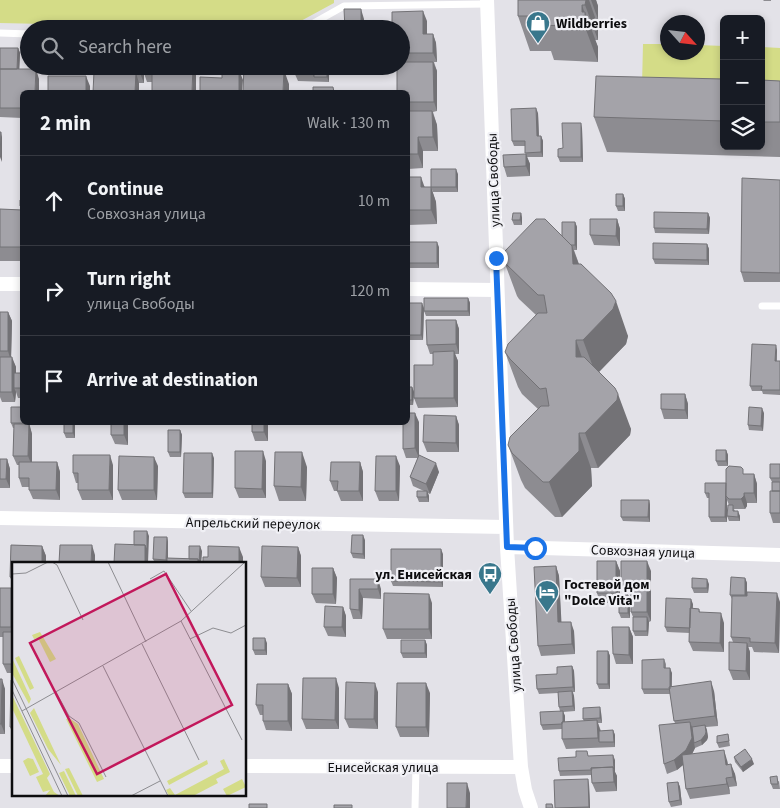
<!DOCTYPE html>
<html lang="en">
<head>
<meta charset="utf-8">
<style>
  :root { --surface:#171b24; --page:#242831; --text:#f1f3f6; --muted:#9ea1a6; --line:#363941 }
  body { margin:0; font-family:"Source Sans 3",sans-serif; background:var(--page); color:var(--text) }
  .controls { position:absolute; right:15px; top:15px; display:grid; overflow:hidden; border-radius:8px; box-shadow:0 2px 8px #0003 }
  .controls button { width:45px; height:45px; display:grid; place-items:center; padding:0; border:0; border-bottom:1px solid var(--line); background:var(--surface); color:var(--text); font:25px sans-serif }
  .compass { position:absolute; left:660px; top:15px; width:45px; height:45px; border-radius:50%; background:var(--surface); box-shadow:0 2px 8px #0003; rotate:117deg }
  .stop { position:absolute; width:15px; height:15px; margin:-11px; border:4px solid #1a73e8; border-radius:50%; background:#fff }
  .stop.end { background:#1a73e8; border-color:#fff; box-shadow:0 1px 5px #0008 }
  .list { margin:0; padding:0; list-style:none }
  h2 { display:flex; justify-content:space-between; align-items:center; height:65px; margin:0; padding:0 20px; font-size:21px }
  h2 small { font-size:16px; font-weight:400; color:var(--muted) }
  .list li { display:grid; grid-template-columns:32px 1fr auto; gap:15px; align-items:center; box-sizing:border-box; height:90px; padding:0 20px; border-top:1px solid var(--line) }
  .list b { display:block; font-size:19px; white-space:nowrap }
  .list p { margin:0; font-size:16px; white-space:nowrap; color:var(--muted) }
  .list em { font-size:16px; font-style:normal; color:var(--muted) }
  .icon { flex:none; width:28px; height:28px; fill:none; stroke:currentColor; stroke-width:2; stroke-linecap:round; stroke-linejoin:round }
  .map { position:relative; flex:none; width:780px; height:808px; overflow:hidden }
  .search { position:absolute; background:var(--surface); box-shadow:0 2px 8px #0003; left:20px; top:20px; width:390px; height:55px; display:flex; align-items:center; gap:12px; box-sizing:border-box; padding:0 18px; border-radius:28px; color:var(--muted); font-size:19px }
  .panel { position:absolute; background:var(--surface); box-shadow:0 2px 8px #0003; left:20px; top:90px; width:390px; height:335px; border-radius:8px }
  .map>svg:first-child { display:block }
</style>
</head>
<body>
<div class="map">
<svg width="780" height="808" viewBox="0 0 780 808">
  <rect width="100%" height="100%" fill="#e3e2e8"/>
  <!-- green -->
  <path fill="#d4dc87" d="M 0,0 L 334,0 L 334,3 L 286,29 L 273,29 L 0,23 Z
    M 643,44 L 667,44 L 668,52 L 698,52 L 698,45 L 724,46 L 724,87 L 642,85 Z
    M 761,47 L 780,48 L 780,88 L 761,88 Z"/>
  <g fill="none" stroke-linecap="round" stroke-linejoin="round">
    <!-- service -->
    <path stroke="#fff" stroke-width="7" d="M 303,29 L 344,6 L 487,4
      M 0,33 L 29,34
      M 762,306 L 780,306
      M 415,808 L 416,767"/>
    <!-- minor -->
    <path stroke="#fff" stroke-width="14" d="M 487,0 L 507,547 L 521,767 L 525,790 L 531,808
      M 0,284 L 22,284
      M 408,289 L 497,290
      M 0,518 L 506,527
      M 507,547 L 780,555
      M 0,766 L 14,766
      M 245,766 L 521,767"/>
  </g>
  <!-- wall -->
  <path fill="#8d8c91" d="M 518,0 L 596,0 L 598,6 L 598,19 L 596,19 L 598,26 L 598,40 L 595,40 L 598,47 L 598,62 L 554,60 L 551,51 L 530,51 L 518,16 Z
    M 763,0 L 771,0 L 771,1 L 764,1 Z
    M 427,21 L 427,34 L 433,34 L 436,43 L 437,62 L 434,62 L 437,71 L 437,111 L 433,112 L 437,125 L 438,151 L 423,151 L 423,168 L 408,169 L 408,92 L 401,66 L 401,29 Z
    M 0,48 L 18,48 L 20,53 L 19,69 L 39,79 L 22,92 L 22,118 L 0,117 Z
    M 196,66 L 152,82 L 147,82 L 144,73 L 144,83 L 139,83 L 139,92 L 93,92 L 97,72 Z
    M 329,66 L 329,82 L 298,81 L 294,72 Z
    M 724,79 L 724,146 L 761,146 L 761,80 L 780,81 L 780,157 L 607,152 L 594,117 Z
    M 538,113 L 539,136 L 541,136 L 543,141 L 543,157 L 527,157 L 530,164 L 530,176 L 507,177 L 504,167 L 526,155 L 525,146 L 514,146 L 512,141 Z
    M 582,128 L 583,162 L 560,162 L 558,157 L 563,148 Z
    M 458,174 L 458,192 L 433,192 L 431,187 Z
    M 408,177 L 425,187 L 431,187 L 436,202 L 437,224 L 408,225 Z
    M 780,180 L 780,282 L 744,282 L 741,272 Z
    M 623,194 L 625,199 L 625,211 L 618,211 L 616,206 Z
    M 22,200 L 22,261 L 0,261 L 0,209 L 21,210 L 20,206 Z
    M 521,213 L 522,218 L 522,225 L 514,225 L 512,220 Z
    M 708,213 L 710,218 L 709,234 L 655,233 L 654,228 Z
    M 617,219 L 620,229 L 620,246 L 594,245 L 590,235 Z
    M 575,222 L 577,227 L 577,250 L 574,250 L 579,264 L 628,336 L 626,344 L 599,372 L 631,429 L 630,435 L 598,468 L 591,468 L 592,486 L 562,517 L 555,517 L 525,488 L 521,480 L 508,445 L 538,409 L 522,394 L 518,387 L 505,352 L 536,315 L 519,299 L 517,296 L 504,261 L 562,236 Z
    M 408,242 L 439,247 L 439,268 L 408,268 Z
    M 707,244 L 709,249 L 709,265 L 655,264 L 653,259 Z
    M 468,298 L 470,303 L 470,316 L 426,316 L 424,311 Z
    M 424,308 L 423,340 L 410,340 L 408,335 Z
    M 0,312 L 8,312 L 12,321 L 11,357 L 16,367 L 16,373 L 22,373 L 22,398 L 18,398 L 16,392 L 15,402 L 2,402 L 0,397 Z
    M 456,320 L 459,329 L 459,354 L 455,354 L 458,361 L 458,407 L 418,408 L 414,398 L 433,365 L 433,354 L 430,354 L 427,345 Z
    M 777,350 L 777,361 L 780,361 L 780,395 L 763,394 L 762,391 L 752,391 L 750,386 Z
    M 408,387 L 412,387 L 414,392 L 413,405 L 408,405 Z
    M 685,394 L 688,404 L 688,419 L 664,419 L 661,409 Z
    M 764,413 L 763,431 L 749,430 L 748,425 Z
    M 456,416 L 459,425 L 459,452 L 427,452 L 423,442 Z
    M 29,422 L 32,434 L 32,462 L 57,462 L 60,472 L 60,500 L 33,499 L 29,490 L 29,487 L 22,487 L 19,478 L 19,465 L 17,465 L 13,456 L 14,428 L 13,428 L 11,423 Z
    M 64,422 L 75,422 L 75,438 L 66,438 L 64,433 Z
    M 128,422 L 128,445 L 115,444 L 111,435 Z
    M 192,422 L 214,422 L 214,425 L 193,424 Z
    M 252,422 L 268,422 L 268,441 L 255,441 L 252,432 Z
    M 419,422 L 419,456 L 439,472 L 430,494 L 428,493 L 429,496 L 429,502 L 419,502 L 417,497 L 424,491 L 413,486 L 410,477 L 418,458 L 406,458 L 403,449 Z
    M 180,430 L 182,435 L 181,457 L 170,457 L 168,452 Z
    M 726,450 L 728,455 L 728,466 L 718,466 L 716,461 Z
    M 214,458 L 213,498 L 185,498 L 183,493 Z
    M 0,459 L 7,459 L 10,469 L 10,488 L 0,488 L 0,497 Z
    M 266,461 L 266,498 L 239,498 L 235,488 Z
    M 360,462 L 363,472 L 363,501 L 341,501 L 337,491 L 334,491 L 330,481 Z
    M 780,464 L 780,523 L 773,523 L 770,513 L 772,491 L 772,482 L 770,478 Z
    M 113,465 L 113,500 L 82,500 L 78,490 L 78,483 L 76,483 L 73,473 Z
    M 158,466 L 157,500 L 122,500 L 118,490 Z
    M 400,466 L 399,501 L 379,501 L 375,491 Z
    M 307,467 L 306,501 L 279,501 L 274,486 Z
    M 745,474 L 754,474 L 757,484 L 757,503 L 747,503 L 747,506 L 745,509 L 734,509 L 735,511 L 740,516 L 740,521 L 729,521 L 727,516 L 729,505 L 727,500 L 727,522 L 711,522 L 709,517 L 709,498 L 707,498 L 705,493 Z
    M 649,500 L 650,505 L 650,522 L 623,521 L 621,517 Z
    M 167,537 L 168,542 L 168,558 L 189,559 L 202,551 L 201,563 L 155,563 L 153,559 Z
    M 365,540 L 365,559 L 353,558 L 351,553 Z
    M 11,545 L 42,546 L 46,556 L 46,563 L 14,563 L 14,586 L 10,577 Z
    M 298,547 L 301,556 L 301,587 L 265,587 L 261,577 Z
    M 443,554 L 443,587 L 393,586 L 391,581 Z
    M 616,561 L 620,571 L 620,595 L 628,595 L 630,600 L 630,618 L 621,618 L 619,613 L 619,603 L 600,603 L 597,593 Z
    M 556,566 L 559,576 L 561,622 L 574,631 L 575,654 L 541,656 L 538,646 Z
    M 333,568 L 337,578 L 336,604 L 316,603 L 312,594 Z
    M 651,571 L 651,621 L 649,622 L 648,636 L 635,636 L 633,631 L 633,617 L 631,612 L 631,593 L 625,593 L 621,584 Z
    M 745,578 L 747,583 L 747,592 L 780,602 L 779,653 L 754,652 L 752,647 L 748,647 L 750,652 L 750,680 L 733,680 L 729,670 L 733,642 L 731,637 L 732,599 L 730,595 Z
    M 350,579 L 381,589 L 381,599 L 363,598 L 362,619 L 353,619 L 350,609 Z
    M 709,584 L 708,593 L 694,593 L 692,588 Z
    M 0,588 L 14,594 L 14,673 L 7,673 L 3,664 L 3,637 L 0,637 Z
    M 432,603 L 432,639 L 387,639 L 383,629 Z
    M 693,604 L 692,608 L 699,609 L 700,612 L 724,623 L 724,652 L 693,651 L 689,642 L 690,633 L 667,632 L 665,627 Z
    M 343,607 L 346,616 L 346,637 L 328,636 L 324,627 Z
    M 629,627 L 633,637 L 633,664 L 616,664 L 613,654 Z
    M 425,640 L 427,645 L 427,658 L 403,658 L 401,653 Z
    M 267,643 L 267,655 L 255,655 L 253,650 Z
    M 608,651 L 610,656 L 610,689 L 599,689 L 597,684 Z
    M 664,659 L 666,664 L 666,668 L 672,673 L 672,686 L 714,691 L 718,726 L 706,727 L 708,737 L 707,740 L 702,745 L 695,748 L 692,754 L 727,760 L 728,764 L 735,774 L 737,786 L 729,787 L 730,794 L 690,799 L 686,789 L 683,765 L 677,770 L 667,774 L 664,764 L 675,724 L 670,694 L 644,694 L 642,689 Z
    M 572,666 L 574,671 L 575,692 L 573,692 L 574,696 L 575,711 L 563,712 L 565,716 L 565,722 L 584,721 L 583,719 L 601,712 L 602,723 L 598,723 L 601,731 L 613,730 L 615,735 L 615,747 L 566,749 L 562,739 L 562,729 L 543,730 L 541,725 L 560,711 L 559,707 L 558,693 L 539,694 L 537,689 L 557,674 Z
    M 0,679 L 5,689 L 5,734 L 0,734 Z
    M 14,680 L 14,737 L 10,727 Z
    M 288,684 L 292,694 L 292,731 L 266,730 L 263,721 L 263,715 L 260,715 L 256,705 Z
    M 339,688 L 339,729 L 306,729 L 302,719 Z
    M 378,692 L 378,729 L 349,728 L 345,719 Z
    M 430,693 L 429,737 L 400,737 L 396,727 Z
    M 728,734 L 730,746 L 719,748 L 717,743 Z
    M 589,756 L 615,760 L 615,772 L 617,776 L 617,791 L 596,792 L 592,783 L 592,775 L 560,776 L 559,771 Z
    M 734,757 L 754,764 L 743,772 L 735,762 Z
    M 779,781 L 780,789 L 773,789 L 771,784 Z
    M 678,782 L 680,787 L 682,805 L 671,807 L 669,802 Z
    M 589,784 L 590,808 L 555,808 Z"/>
  <!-- shaded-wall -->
  <path fill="#737276" d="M 585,0 L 589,0 L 598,26 L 598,40 L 585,5 Z
    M 591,0 L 596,0 L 598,6 L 598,19 Z
    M 582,5 L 585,14 L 585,12 L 598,47 L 598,62 L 585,27 L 582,12 Z
    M 361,9 L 364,19 L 364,29 L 361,29 Z
    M 423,11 L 427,21 L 427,44 L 423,34 Z
    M 433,34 L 436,43 L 437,62 L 433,53 Z
    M 18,48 L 20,53 L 19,78 L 17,74 Z
    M 433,62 L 437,71 L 437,111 L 434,102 Z
    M 140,66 L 144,66 L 144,83 L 140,73 Z
    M 193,66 L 196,66 L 196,92 L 192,92 Z
    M 312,66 L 316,66 L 314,77 L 312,72 Z
    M 327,66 L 329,66 L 329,82 L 327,77 Z
    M 36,69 L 39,79 L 39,92 L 35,92 Z
    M 239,70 L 243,80 L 242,92 L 239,92 Z
    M 284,70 L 289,84 L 289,92 L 283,92 Z
    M 136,73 L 139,83 L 139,92 L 135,92 Z
    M 86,76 L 90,86 L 90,92 L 86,92 Z
    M 536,108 L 538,113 L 539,141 L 537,136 Z
    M 432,111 L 437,125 L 438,151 L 433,137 Z
    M 581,123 L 582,128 L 583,162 L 581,157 Z
    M 1,132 L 2,137 L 2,162 L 0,157 Z
    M 541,136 L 543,141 L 543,157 L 541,152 Z
    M 418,137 L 423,151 L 423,168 L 418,154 Z
    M 526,154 L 530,164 L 530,176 L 526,166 Z
    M 456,169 L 458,174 L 458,192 L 456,187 Z
    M 421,177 L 426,191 L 421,187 Z
    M 431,187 L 436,202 L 437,224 L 431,210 Z
    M 623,194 L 625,199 L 625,211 L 623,206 Z
    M 521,213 L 522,218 L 522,225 L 520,220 Z
    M 708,213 L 710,218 L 709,234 L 707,229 Z
    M 617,219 L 620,229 L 620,246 L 616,236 Z
    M 575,222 L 577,227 L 577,250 L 575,245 Z
    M 437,242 L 439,247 L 439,268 L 437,263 Z
    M 707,244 L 709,249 L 709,265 L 707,260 Z
    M 572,246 L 585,281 L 573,264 Z
    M 468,298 L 470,303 L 470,316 L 468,311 Z
    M 616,301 L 628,336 L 626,344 L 596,375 L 583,340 Z
    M 422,303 L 424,308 L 423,340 L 421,335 Z
    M 8,312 L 12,321 L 11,361 L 8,351 Z
    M 456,320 L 459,329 L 459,354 L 456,344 Z
    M 576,340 L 588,375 L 576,357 Z
    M 776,345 L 777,350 L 776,366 L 775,361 Z
    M 454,351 L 458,361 L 458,407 L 454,398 Z
    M 12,357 L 16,367 L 16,388 L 14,388 L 16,392 L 15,402 L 12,392 Z
    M 412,387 L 414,392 L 413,405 L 412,400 Z
    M 618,394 L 631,429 L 630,435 L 598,468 L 585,433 Z
    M 685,394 L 688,404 L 688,419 L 685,410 Z
    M 762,408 L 764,413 L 763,431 L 761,426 Z
    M 415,413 L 419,422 L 419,458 L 415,448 Z
    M 456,416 L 459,425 L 459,452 L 456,443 Z
    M 73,422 L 75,422 L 75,438 L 73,433 Z
    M 124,422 L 128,422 L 128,445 L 124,435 Z
    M 264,422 L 268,422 L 268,441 L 264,432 Z
    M 29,424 L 32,434 L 32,466 L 28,456 Z
    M 180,430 L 182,435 L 181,457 L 180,452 Z
    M 579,433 L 591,468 L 592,486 L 562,517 L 549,482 Z
    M 726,450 L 728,455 L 728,466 L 726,461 Z
    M 263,451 L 266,461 L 266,498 L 262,489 Z
    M 302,452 L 307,467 L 306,501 L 301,487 Z
    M 212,453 L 214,458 L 213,498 L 212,493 Z
    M 110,455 L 113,465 L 113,500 L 109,490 Z
    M 396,456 L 400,466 L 399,501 L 396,491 Z
    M 154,457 L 158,466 L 157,500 L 154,490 Z
    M 7,459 L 10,469 L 10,488 L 6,479 Z
    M 57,462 L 60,472 L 60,500 L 56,490 Z
    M 360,462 L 363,472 L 363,501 L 359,491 Z
    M 436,463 L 439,472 L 430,494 L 426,484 Z
    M 754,474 L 757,484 L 757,503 L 754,493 Z
    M 726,483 L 726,496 L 727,500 L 727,522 L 725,517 Z
    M 427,491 L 429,496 L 429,502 L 427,497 Z
    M 744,493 L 747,503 L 747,506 L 745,509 L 741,499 Z
    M 649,500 L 650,505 L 650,522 L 648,517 Z
    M 738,511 L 740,516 L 740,521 L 738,517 Z
    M 147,531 L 149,536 L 148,563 L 145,563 L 145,545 Z
    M 363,535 L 365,540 L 365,559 L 363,554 Z
    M 167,537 L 168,542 L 168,563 L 166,560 Z
    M 92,545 L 95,555 L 95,563 L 91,563 Z
    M 42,546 L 46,556 L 46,563 L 42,563 Z
    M 200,546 L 202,551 L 201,563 L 199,563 Z
    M 239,547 L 243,557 L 243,563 L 239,563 Z
    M 298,547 L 301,556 L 301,587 L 297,578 Z
    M 441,549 L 443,554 L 443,587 L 441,582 Z
    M 616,561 L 620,571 L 620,603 L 616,593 Z
    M 647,561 L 651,571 L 651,621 L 647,612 Z
    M 556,566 L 559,576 L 562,632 L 558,622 Z
    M 333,568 L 337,578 L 336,604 L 333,594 Z
    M 745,578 L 747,583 L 747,600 L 745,595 Z
    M 378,579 L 381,589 L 381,599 L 378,589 Z
    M 707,579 L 709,584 L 708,593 L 707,588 Z
    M 11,588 L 14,594 L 14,636 L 11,627 Z
    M 359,589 L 363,598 L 362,619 L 359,610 Z
    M 777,593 L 780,602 L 779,653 L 775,643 Z
    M 429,594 L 432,603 L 432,639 L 429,629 Z
    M 628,595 L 630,600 L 630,618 L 628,613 Z
    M 691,599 L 693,604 L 692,633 L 690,628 Z
    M 343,607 L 346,616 L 346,637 L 342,627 Z
    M 721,613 L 724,623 L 724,652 L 720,643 Z
    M 647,617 L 649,622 L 648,636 L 647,631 Z
    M 571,622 L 574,631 L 575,654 L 572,644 Z
    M 629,627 L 633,637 L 633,664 L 629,655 Z
    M 265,638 L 267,643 L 267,655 L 265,650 Z
    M 425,640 L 427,645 L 427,658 L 425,653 Z
    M 747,643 L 750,652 L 750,680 L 746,671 Z
    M 608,651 L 610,656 L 610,689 L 608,684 Z
    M 572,666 L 574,671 L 575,692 L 573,687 Z
    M 670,668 L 672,673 L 671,694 L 670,689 Z
    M 336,678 L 339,688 L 339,729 L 335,720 Z
    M 2,679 L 5,689 L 5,734 L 1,724 Z
    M 711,681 L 714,691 L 718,726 L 715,716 Z
    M 375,683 L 378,692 L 378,729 L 374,719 Z
    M 426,683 L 430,693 L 429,737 L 426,727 Z
    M 288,684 L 292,694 L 292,731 L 288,721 Z
    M 572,691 L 574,696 L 575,711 L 573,706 Z
    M 600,707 L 601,712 L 602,723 L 600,718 Z
    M 563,711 L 565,716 L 565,729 L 563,724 Z
    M 597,720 L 600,730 L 601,742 L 599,742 L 598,738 Z
    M 690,722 L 694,732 L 694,743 L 695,748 L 689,760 L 677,770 L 674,760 Z
    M 705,725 L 707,730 L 708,737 L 707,740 L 702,745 L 701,740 Z
    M 613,730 L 615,735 L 615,747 L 614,742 Z
    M 724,750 L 727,760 L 729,774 L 726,765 Z
    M 613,755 L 615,760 L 615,772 L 617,776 L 617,791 L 614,782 Z
    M 752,759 L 754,764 L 743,772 L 741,767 Z
    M 731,764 L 735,774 L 737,786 L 733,777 Z
    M 726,778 L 729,787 L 730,794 L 727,784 Z
    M 588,779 L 589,784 L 590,808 L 589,808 L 589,807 Z
    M 678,782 L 680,787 L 682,805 L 680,800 Z
    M 467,783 L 470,793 L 470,808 L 466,808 Z"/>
  <!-- building -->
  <path fill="#a4a3a9" stroke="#737276" d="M 518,0 L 586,0 L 585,5 L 582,5 L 582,12 L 585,12 L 585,27 L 542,25 L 542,16 L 518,16 Z
    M 344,9 L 361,9 L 361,29 L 345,29 Z
    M 423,11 L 423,34 L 433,34 L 433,53 L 401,53 L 401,29 L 392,29 L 392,12 Z
    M 0,48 L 18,48 L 17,69 L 0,69 Z
    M 401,62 L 433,62 L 434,102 L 408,102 L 408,92 L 397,92 L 397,66 L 401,66 Z
    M 97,66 L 140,66 L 140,73 L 136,73 L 135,92 L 93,92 L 94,72 L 97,72 Z
    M 144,66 L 193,66 L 192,92 L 152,92 L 152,72 L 144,72 Z
    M 244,66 L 260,66 L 259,70 L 284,70 L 283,92 L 243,92 Z
    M 294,66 L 312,66 L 312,72 L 294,72 Z
    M 314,66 L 327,66 L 327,77 L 314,77 Z
    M 0,69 L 36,69 L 35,92 L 22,92 L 22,108 L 0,108 Z
    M 222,70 L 239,70 L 239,92 L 200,92 L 200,77 L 222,78 Z
    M 48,76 L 86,76 L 86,92 L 48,92 Z
    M 596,76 L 724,79 L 724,121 L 594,117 Z
    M 761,80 L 780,81 L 780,122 L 761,122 Z
    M 313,87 L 333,87 L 334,92 L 313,92 Z
    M 536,108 L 537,136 L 541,136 L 541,152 L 525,153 L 525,141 L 512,141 L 511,109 Z
    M 408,111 L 432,111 L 433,137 L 418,137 L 418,154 L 408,154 Z
    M 562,123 L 581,123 L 581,157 L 558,157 L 558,149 L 563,148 Z
    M 0,132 L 1,132 L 0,157 Z
    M 526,154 L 526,166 L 504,167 L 503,155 Z
    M 431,169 L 456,169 L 456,187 L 431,187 Z
    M 408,177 L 421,177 L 421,187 L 431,187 L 431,210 L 408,210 Z
    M 742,178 L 780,180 L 780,273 L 741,272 Z
    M 616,194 L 623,194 L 623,206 L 616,206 Z
    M 20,200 L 22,200 L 22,206 L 20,206 Z
    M 0,209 L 22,210 L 22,247 L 0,247 Z
    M 654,212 L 708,213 L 707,229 L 654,228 Z
    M 513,213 L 521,213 L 520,220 L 512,220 Z
    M 536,219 L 545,219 L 572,246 L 573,264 L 581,264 L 611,293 L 616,301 L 613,309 L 583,340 L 576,340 L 576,357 L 584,357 L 615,388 L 618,394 L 617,400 L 585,433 L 579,433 L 579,451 L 549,482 L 543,482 L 512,453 L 508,445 L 510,437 L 541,406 L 549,406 L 546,388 L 540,389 L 510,359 L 505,352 L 508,344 L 538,313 L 547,313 L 544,295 L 538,295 L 506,264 L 504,261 L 503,256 L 505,251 Z
    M 590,219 L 617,219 L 616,236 L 590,235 Z
    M 562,222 L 575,222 L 575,245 L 571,245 L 562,236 Z
    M 408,242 L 437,242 L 437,263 L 408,263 Z
    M 653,243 L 707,244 L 707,260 L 653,259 Z
    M 424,298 L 468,298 L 468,311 L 424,311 Z
    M 409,303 L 422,303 L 421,335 L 408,335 Z
    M 0,312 L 8,312 L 8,351 L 0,351 Z
    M 426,320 L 456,320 L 456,344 L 427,345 Z
    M 752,344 L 776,345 L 775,361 L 780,361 L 780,390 L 761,390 L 762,386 L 750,386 Z
    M 454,351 L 454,398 L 414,398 L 414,365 L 433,365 L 433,352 Z
    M 0,357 L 12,357 L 12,392 L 0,392 Z
    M 14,373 L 22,373 L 22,388 L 14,388 Z
    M 408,387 L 412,387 L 412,400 L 408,400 Z
    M 661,394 L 685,394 L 685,410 L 661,409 Z
    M 11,407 L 22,407 L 22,422 L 27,422 L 27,423 L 11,423 Z
    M 749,407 L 762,408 L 761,426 L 748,425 Z
    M 408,413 L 415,413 L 415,448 L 403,449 L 403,422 L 408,422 Z
    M 424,415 L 456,416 L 456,443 L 423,442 Z
    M 64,422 L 73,422 L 73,433 L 64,433 Z
    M 111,422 L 124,422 L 124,435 L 111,435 Z
    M 252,422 L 264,422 L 264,432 L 252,432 Z
    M 14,424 L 29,424 L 28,456 L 13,456 Z
    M 168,430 L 180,430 L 180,452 L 168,452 Z
    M 716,450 L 726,450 L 726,461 L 716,461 Z
    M 235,451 L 263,451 L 262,489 L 235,488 Z
    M 275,452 L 302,452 L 301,487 L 274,486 Z
    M 184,453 L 212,453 L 212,493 L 183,493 Z
    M 73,455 L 110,455 L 109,490 L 78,490 L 78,473 L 73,473 Z
    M 419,455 L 436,463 L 426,484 L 410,477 Z
    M 119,456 L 154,457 L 154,490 L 118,490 Z
    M 376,456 L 396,456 L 396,491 L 375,491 Z
    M 0,459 L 7,459 L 6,479 L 0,479 Z
    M 19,462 L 57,462 L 56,490 L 29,490 L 29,478 L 19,478 Z
    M 331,462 L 360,462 L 359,491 L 337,491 L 338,481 L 330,481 Z
    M 770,464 L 780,464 L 780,478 L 770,478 Z
    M 729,466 L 741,467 L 743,469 L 743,474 L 754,474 L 754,493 L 744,493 L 744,496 L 741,499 L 729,499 L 726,496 L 726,469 Z
    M 772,482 L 780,482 L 780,491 L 772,491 Z
    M 705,483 L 726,483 L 725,517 L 709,517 L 709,493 L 705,493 Z
    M 417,491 L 427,491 L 427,497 L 417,497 Z
    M 770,491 L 780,491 L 780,513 L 770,513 Z
    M 621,500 L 649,500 L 648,517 L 621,517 Z
    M 728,505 L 733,505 L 733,511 L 738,511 L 738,517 L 727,516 Z
    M 134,531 L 147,531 L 147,550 L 145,545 L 134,545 Z
    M 352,535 L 363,535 L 363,554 L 351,553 Z
    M 154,537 L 167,537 L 166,560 L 153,559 Z
    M 115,544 L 145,545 L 145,563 L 114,563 Z
    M 11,545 L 42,546 L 42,563 L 14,563 L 14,577 L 10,577 Z
    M 60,545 L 92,545 L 91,563 L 59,563 Z
    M 189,546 L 200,546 L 199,563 L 198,559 L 189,559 Z
    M 208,546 L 239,547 L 239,563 L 203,563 L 203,557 L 208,557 Z
    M 262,546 L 298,547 L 297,578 L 261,577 Z
    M 391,549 L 441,549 L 441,582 L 391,581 Z
    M 167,558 L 198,559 L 198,563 L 167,563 Z
    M 597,561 L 616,561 L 616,593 L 597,593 Z
    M 621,561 L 647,561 L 647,612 L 631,612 L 631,584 L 621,584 Z
    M 556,566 L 558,622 L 571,622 L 572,644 L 538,646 L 534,567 Z
    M 312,568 L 333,568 L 333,594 L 312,594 Z
    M 731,577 L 745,578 L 745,595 L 730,595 Z
    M 692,578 L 707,579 L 707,588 L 692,588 Z
    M 350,579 L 378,579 L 378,589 L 359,589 L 359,610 L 350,609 Z
    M 0,588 L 11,588 L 11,627 L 0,627 Z
    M 747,592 L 777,593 L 775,643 L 750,642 L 750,638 L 731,637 L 732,596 L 747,596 Z
    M 384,593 L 429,594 L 429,629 L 383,629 Z
    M 619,595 L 628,595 L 628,613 L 619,613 Z
    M 666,598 L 691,599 L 690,628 L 665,627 Z
    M 325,606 L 343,607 L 342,627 L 324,627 Z
    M 690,608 L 699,609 L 699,612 L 721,613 L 720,643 L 689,642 Z
    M 633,617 L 647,617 L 647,631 L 633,631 Z
    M 612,627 L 629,627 L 629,655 L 613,654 Z
    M 3,632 L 14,632 L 14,664 L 3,664 Z
    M 253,638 L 265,638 L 265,650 L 253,650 Z
    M 401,640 L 425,640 L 425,653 L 401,653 Z
    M 729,642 L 747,643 L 746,671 L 729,670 Z
    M 597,651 L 608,651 L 608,684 L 597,684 Z
    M 664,659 L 664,668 L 670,668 L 670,689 L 642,689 L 642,660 Z
    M 572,666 L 573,687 L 537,689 L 536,675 L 557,674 L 557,667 Z
    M 303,678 L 336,678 L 335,720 L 302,719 Z
    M 0,679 L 2,679 L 1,724 L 0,724 Z
    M 11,680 L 14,680 L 14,727 L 10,727 Z
    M 711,681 L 715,716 L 674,721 L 669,687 Z
    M 346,682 L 375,683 L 374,719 L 345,719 Z
    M 397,683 L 426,683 L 426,727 L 396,727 Z
    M 257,684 L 288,684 L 288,721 L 263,721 L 263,705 L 256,705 Z
    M 572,691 L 573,706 L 559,707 L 558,692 Z
    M 600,707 L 600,718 L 583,719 L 583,708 Z
    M 563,711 L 563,722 L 562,722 L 562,724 L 541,725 L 540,712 Z
    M 597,720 L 598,738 L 562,739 L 562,722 Z
    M 690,722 L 692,738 L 686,750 L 674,760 L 664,764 L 659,725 Z
    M 705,725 L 706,732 L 705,735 L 701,740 L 694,743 L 692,727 Z
    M 613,730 L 614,742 L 599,742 L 599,731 Z
    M 728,734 L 729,741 L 717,743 L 717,736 Z
    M 745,749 L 752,759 L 741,767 L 734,757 Z
    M 724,750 L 726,765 L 731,764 L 733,777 L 726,778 L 727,784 L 686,789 L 682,755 Z
    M 576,751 L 587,751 L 588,756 L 613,755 L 614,769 L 613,767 L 591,768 L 592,770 L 559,771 L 558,758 L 576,757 Z
    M 613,767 L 614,782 L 592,783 L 591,768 Z
    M 777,776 L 778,784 L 771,784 L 770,777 Z
    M 588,779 L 589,807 L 555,808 L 554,780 Z
    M 678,782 L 680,800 L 669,802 L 667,783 Z
    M 447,783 L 467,783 L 466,808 L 447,808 Z
    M 249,804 L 267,804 L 267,808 L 249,808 Z
    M 546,804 L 552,804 L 553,808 L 546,808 Z
    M 334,805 L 352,805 L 352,808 L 334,808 Z"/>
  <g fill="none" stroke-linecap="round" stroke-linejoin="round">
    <!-- route -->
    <path stroke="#1a73e8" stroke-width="6" d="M 496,258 L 507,547 L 535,548"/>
  </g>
  <!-- icons -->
  <defs>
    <g id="shop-pin" transform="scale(1.25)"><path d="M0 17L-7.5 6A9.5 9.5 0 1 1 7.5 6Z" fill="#39778c" stroke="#f0f0f5"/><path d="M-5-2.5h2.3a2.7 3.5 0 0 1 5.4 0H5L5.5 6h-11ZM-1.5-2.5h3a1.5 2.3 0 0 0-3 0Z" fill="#fff"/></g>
    <g id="bus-pin" transform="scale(1.25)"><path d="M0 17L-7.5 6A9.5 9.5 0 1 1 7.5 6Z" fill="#39778c" stroke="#f0f0f5"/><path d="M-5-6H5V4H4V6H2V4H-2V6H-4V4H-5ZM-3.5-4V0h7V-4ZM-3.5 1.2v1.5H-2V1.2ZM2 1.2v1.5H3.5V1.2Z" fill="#fff"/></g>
    <g id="hotel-pin" transform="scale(1.25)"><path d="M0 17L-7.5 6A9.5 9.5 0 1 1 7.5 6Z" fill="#39778c" stroke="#f0f0f5"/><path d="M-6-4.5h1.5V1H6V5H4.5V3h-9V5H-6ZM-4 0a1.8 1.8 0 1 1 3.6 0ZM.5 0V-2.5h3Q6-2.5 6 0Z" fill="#fff"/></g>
  </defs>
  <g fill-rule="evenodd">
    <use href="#shop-pin" x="538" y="23"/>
    <use href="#bus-pin" x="490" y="574"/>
    <use href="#hotel-pin" x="547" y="592"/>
  </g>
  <g text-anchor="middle" stroke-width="4.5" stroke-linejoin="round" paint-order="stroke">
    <!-- poi labels -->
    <g font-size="14" font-weight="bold" fill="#0d0d0f" stroke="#f0f0f5" text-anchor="start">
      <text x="556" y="28">Wildberries</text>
      <text x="472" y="579" text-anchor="end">ул. Енисейская</text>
      <text x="564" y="589">Гостевой дом<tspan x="564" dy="16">"Dolce Vita"</tspan></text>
    </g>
    <!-- street labels -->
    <g font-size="14" fill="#0d0d0f" stroke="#f0f0f5">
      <text transform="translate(493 180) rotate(-92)" y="5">улица Свободы</text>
      <text transform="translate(253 523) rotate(1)" y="5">Апрельский переулок</text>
      <text transform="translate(643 551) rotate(2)" y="5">Совхозная улица</text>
      <text transform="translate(513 645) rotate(-94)" y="5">улица Свободы</text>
      <text x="383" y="772">Енисейская улица</text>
    </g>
  </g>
  <!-- overview -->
  <g transform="translate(12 562)">
    <rect width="234" height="234" fill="#e3e2e8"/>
    <path d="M 28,70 L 44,97 L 38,100 L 26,76 L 22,77 L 20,73 ZM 7,94 L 22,126 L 18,128 L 3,96 ZM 0,96 L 19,137 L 17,142 L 0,111 ZM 0,133 L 38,212 L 35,216 L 42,230 L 48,234 L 33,234 L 38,228 L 31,230 L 24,215 L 31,212 L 0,146 ZM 22,146 L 49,203 L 36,187 L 18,151 ZM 57,156 L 66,162 L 92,217 L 85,220 L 54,157 ZM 16,196 L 21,197 L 27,210 L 18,214 L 11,199 ZM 212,197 L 218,210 L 204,217 L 206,221 L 181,234 L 157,234 L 154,228 L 158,226 L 163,233 L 212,207 L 208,199 ZM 195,198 L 196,202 L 157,223 L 155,219 ZM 57,206 L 71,234 L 66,234 L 53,207 ZM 52,209 L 64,234 L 58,234 L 47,211 ZM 230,217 L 234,225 L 215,234 L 211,227 Z" fill="#d4dc87"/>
    <path fill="none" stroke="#8d8d91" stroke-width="1" d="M 40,0 L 45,3 L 71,58M 96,0 L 134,80M 0,12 L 14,11 L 36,0M 138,17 L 152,9 L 179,49M 169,59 L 230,178M 178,77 L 201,66 L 219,71 L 234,63M 130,82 L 187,198M 91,104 L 156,234M 0,117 L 56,234M 0,128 L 50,234M 44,130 L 57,154 L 67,161 L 94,215M 10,149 L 169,59 L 233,0M 119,234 L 148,219"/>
    <path fill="#c2185b" fill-opacity="0.15" stroke="#c2185b" stroke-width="2.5" d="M 154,12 L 220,143 L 85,212 L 18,81 Z"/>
    <rect width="234" height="234" fill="none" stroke="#0d0d0f" stroke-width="2.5"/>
  </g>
</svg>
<div class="controls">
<button>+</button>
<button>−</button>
<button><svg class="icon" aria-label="layers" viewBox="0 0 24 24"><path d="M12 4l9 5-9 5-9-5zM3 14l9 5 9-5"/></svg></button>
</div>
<svg class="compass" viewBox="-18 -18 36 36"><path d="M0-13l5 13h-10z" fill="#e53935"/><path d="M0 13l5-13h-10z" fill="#9ea1a6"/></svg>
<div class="stop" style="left:535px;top:548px"></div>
<div class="stop end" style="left:496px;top:258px"></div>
<div class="search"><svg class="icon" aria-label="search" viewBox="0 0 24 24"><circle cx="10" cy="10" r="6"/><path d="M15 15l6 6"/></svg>Search here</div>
<section class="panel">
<h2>2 min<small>Walk · 130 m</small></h2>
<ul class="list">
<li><svg class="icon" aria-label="ahead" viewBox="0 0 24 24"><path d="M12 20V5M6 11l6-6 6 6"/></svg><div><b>Continue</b><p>Совхозная улица</p></div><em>10 m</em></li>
<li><svg class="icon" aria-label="right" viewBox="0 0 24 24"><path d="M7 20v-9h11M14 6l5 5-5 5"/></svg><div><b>Turn right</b><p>улица Свободы</p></div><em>120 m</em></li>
<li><svg class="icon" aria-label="arrive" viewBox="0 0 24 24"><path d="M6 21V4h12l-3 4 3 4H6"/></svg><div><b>Arrive at destination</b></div></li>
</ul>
</section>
</div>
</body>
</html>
